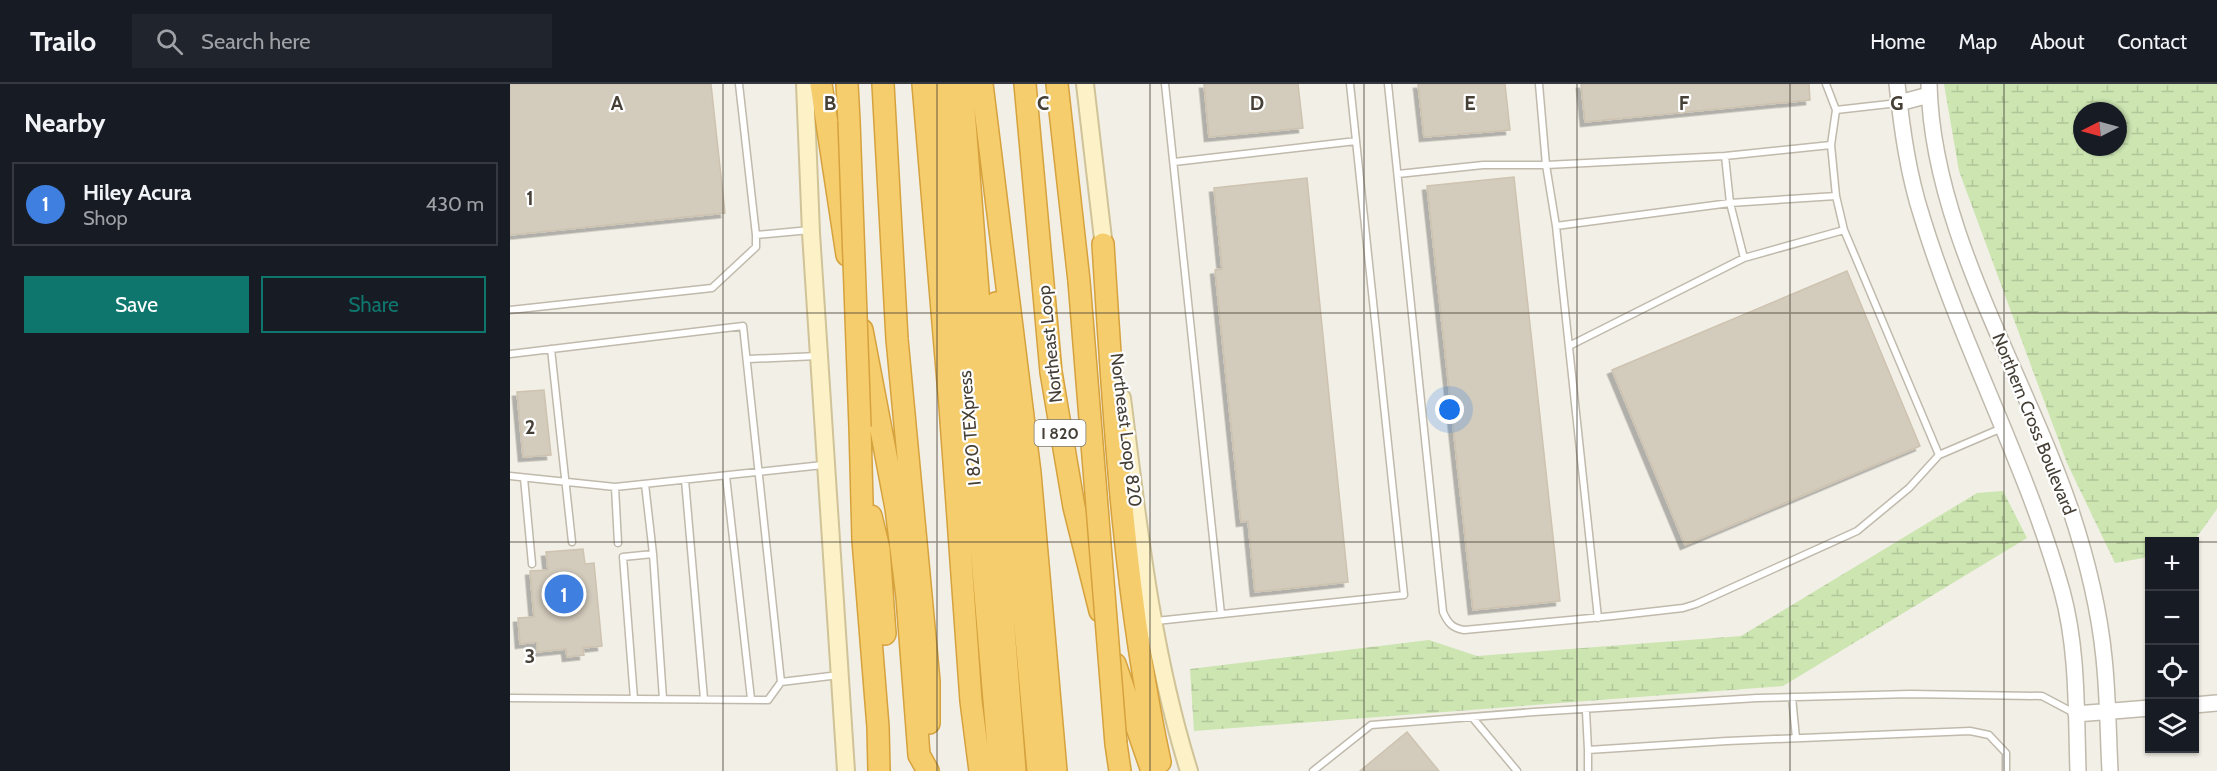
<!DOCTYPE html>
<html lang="en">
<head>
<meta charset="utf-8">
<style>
  :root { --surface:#171b24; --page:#20242c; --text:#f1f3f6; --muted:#9ea1a6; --line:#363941; --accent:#0f766e }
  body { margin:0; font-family:Cabin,sans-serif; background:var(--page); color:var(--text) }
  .controls { position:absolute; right:18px; bottom:18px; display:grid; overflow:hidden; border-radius:0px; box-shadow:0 2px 4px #0004 }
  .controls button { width:54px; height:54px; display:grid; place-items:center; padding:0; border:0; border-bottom:2px solid var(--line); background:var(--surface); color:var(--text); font:30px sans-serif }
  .compass { position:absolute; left:1563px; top:18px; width:54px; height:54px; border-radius:50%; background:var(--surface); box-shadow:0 2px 4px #0004; rotate:264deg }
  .you { position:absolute; left:940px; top:326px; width:21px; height:21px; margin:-15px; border:4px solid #fff; border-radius:50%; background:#1a73e8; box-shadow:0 0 0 9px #1a73e833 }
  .badge { display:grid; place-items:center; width:39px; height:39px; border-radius:50%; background:var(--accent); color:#fff; font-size:20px; font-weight:700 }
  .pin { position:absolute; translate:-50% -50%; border:3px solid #fff; box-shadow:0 2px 6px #0006 }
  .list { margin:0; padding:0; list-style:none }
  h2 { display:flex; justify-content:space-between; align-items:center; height:78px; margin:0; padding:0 24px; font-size:26px }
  h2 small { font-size:20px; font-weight:400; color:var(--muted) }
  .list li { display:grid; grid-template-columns:39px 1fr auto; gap:18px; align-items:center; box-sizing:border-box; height:84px; margin:0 12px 12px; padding:0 12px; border:2px solid var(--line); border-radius:0px }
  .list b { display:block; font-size:22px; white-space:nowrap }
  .list p { margin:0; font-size:20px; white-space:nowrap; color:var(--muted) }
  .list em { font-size:20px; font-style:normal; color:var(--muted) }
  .actions { display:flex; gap:12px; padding:18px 24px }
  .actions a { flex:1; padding:14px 0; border:2px solid var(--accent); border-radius:0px; text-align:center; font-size:21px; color:var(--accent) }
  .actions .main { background:var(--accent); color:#fff }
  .icon { flex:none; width:33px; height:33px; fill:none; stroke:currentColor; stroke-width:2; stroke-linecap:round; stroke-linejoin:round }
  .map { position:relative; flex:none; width:1707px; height:687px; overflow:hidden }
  header { display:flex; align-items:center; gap:36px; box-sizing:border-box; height:84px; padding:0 30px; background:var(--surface); border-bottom:2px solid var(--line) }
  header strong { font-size:28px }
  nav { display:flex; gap:33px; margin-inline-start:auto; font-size:21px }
  .search { width:420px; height:54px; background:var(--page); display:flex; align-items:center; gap:15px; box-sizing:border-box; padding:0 21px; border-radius:0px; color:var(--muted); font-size:22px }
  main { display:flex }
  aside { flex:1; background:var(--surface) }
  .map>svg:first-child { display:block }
</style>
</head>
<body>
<header>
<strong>Trailo</strong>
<div class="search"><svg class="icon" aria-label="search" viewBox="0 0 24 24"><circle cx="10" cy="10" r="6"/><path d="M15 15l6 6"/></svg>Search here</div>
<nav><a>Home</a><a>Map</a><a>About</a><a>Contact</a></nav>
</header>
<main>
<aside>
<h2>Nearby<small></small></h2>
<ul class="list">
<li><span class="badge" style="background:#3f7fe0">1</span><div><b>Hiley Acura</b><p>Shop</p></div><em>430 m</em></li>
</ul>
<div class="actions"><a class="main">Save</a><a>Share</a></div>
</aside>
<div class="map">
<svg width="1707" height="687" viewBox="0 0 1707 687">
  <defs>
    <pattern id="wetland-marsh" width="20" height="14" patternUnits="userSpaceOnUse" patternTransform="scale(1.5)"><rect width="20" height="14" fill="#cce5b1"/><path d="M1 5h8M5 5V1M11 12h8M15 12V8" fill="none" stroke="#b1c699"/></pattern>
    <filter id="shadow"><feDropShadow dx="-4.5" dy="4.5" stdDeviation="0" flood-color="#0004"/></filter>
  </defs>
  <rect width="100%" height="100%" fill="#f2efe6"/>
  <!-- wetland -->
  <path fill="url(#wetland-marsh)" fill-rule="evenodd" d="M 1434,0 L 1707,0 L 1707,425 L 1684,457 L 1640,458 L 1639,473 L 1605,479 L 1557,379 L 1449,87 ZM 1572,27 L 1608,27 L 1608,63 L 1572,63 Z
    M 1493,407 L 1517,454 L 1273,602 L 684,647 L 680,585 L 919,556 L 967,572 L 1231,552 L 1467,409 Z"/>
  <!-- building -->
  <path fill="#d3cbbc" stroke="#cec3b0" stroke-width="1.5" filter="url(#shadow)" d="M 0,0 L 201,0 L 215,129 L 0,151 Z
    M 694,0 L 788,0 L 793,44 L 699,53 Z
    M 908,0 L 995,0 L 1000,46 L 914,53 Z
    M 1071,0 L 1299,0 L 1300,16 L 1075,38 Z
    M 1004,93 L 1050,517 L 963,526 L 917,102 Z
    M 797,94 L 838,498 L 745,508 L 738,437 L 731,438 L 705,186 L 712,185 L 704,104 Z
    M 1337,187 L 1410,362 L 1175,461 L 1102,286 Z
    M 34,306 L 41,371 L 13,373 L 7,308 Z
    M 73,465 L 75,480 L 84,479 L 92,562 L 73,564 L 74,571 L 57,573 L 56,565 L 27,568 L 27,558 L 10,560 L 8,534 L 24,533 L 20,487 L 38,486 L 36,468 Z
    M 897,648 L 929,687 L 850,687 Z"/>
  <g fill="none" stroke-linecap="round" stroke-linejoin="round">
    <!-- service casing -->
    <g stroke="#c0baac" stroke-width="9">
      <path id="service" d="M 229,0 L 246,151
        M 655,0 L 711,530
        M 878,0 L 933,528 C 938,539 942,544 954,546 L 1103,532 L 1173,524 L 1186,520 L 1347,447 L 1399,404 L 1429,371 L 1492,344
        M 1316,0 L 1326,26
        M 1321,61 L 1326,112 L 1334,146 L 1429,371
        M 1215,72 L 1220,119 L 1234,174
        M 664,78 L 846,57
        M 888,90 L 973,81 L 1036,81 L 1029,0
        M 1046,142 L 1220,119 L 1326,112
        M 0,226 L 202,204 L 246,163 L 246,151 L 300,146
        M 1059,262 L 1234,174 L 1334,146
        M 41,265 L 62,458
        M 0,270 L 233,242 L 271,598
        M 238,275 L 308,272
        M 0,392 L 105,403 L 313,381
        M 216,392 L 241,615
        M 14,394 L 22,480
        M 175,396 L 194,615
        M 105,403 L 108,459
        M 143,470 L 153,615
        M 1088,534 L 1046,142 L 1036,81 L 1215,72 L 1321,61 L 1326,26 L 1388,19
        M 646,537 L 894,511 L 840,0
        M 1282,613 L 1286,654
        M 0,614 L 258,616 L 271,598 L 329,591
        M 124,615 L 113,473 L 143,470 L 135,400
        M 1076,627 L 1078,666 L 1217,657 L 1460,647 L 1479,651 L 1496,669 L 1496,687
        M 962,633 L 1007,687
        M 1078,666 L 1078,687
        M 803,687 L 861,641 L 1024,628 L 1247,614 L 1400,610 L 1532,612 L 1566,630"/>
    </g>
    <!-- tertiary casing -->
    <g stroke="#c0baac" stroke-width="18">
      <path id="tertiary" d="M 1387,0 C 1392,45 1398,90 1412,133 C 1451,261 1516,379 1552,507 C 1568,565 1566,628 1568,687
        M 1419,0 C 1422,146 1514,288 1560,424 C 1576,472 1589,523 1594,574 C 1598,611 1598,649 1600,687
        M 1389,19 L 1419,11
        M 1684,621 L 1707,619
        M 1566,630 L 1640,624"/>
    </g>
    <!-- secondary casing -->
    <g stroke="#d0c398" stroke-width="20">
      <path id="secondary" d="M 295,0 L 301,149 L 336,687
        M 575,0 L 595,172
        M 612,314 C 628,440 641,565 679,687"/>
    </g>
    <!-- motorway casing -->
    <g stroke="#d5a23e" stroke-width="24">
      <path id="motorway" d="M 311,0 L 337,171
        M 337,0 L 339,37
        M 373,0 L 387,255 L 419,597 L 419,639
        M 413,0 L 440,322 L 461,617 L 470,687
        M 432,0 L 490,687
        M 452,0 L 505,687
        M 472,0 L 520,389 L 546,687
        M 515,0 L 541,288 L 564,423 L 590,527
        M 547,0 L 569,197
        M 593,160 C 604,334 613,507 650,678
        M 486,219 L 528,687
        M 352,246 L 386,424 L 397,513 L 409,671 L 418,687
        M 350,343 L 353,456 L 368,643 L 369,687
        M 361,432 L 369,465 L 375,550
        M 605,580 L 642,687
        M 606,660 L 610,687"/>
    </g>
    <!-- service -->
    <use href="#service" stroke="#fff" stroke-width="6"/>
    <!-- tertiary -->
    <use href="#tertiary" stroke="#fff" stroke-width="15"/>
    <!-- secondary -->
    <use href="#secondary" stroke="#fcf1c7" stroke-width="16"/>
    <!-- motorway -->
    <use href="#motorway" stroke="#f6cd6d" stroke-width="21"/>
    <!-- motorway-bridge casing -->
    <g stroke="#d5a23e" stroke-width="24" stroke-linecap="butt">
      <path id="motorway-bridge" d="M 339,37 L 350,343
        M 569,197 L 606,660"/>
    </g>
    <!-- motorway-bridge -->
    <use href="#motorway-bridge" stroke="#f6cd6d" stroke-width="21"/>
  </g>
  <!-- grid -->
  <path fill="none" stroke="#453f36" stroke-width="1.5" stroke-opacity="0.55" d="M 213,0 L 213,687M 427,0 L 427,687M 640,0 L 640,687M 854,0 L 854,687M 1067,0 L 1067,687M 1280,0 L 1280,687M 1494,0 L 1494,687M 0,229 L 1707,229M 0,458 L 1640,458M 1684,458 L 1707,458"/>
  <g text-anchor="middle" stroke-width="4.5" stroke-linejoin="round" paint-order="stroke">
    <!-- shield labels -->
    <rect fill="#fff" stroke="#7d7972" stroke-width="1.5" x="524.5" y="336" width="51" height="26" rx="4.5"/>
    <g font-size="16" font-weight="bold" fill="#453f36">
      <text x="550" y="355">I 820</text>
    </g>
    <!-- street labels -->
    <g font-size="18" fill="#453f36" stroke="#fff">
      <text transform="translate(540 260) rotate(-96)" y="6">Northeast Loop</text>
      <text transform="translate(1524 340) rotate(68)" y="6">Northern Cross Boulevard</text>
      <text transform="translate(460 344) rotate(-95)" y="6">I 820 TEXpress</text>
      <text transform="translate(616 346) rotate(83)" y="6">Northeast Loop 820</text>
    </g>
  </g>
  <g font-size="20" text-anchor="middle" font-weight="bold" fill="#453f36" stroke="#fff" stroke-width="4.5" stroke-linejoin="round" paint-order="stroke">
    <text x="107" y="26">A</text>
    <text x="320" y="26">B</text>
    <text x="533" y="26">C</text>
    <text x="747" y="26">D</text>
    <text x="960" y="26">E</text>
    <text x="1174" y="26">F</text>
    <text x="1387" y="26">G</text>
    <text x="20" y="121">1</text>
    <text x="20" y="350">2</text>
    <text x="20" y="579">3</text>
  </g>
</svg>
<div class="controls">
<button>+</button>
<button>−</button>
<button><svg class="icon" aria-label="locate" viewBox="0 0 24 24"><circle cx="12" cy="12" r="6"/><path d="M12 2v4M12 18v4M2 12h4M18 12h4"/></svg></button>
<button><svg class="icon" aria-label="layers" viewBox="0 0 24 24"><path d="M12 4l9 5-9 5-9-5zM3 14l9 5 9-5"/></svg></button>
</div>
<svg class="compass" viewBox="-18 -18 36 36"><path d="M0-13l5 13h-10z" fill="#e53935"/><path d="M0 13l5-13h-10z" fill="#9ea1a6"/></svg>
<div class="you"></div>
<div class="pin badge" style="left:54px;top:510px;background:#3f7fe0">1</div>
</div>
</main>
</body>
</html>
